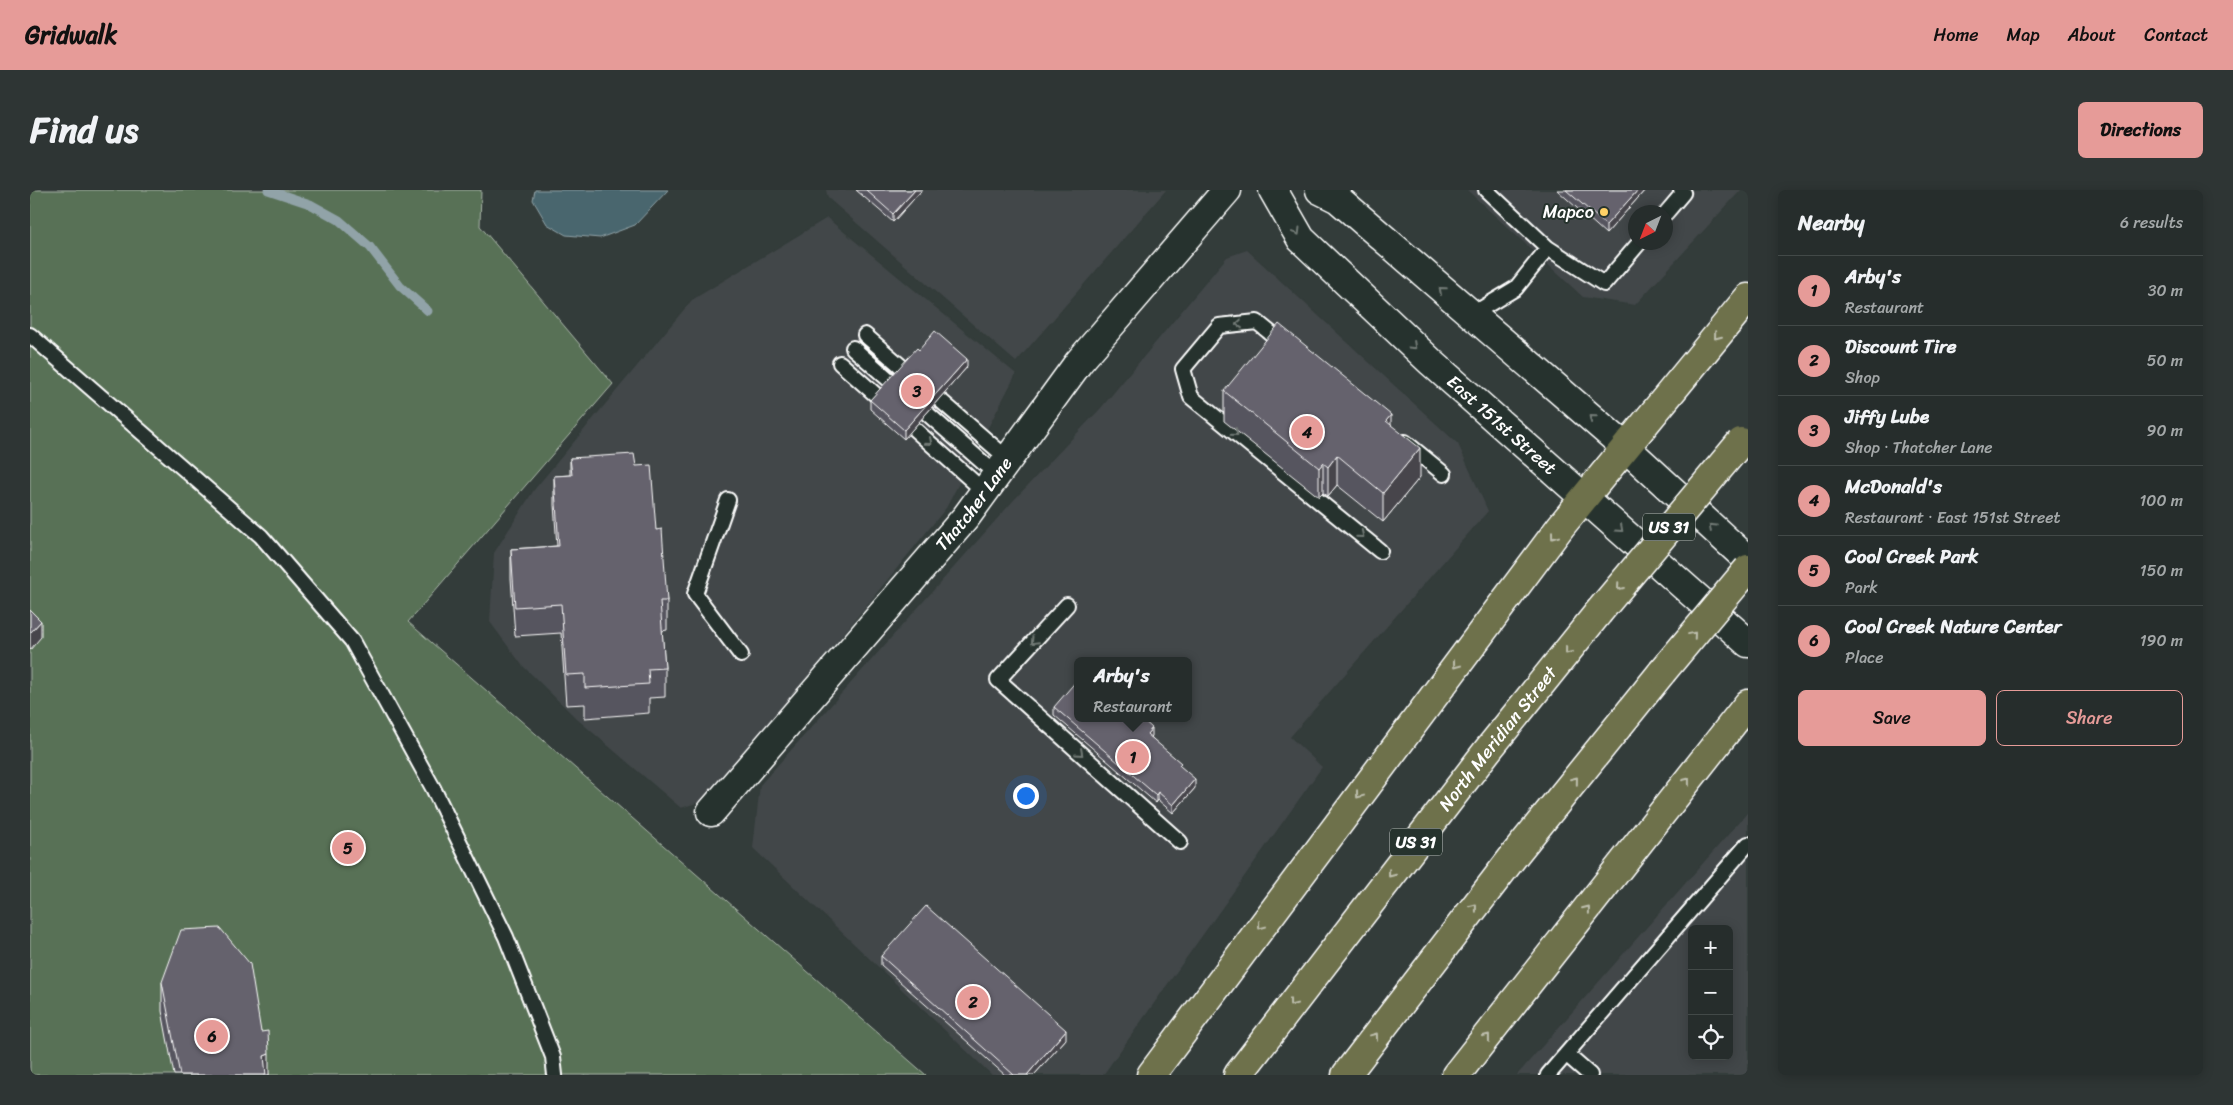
<!DOCTYPE html>
<html lang="en">
<head>
<meta charset="utf-8">
<style>
  :root { --surface:#262d2c; --page:#2e3534; --text:#f1f3f6; --muted:#a4a8a9; --line:#424948; --accent:#e69b98 }
  body { margin:0; font-family:Sriracha,sans-serif; background:var(--page); color:var(--text) }
  .controls { position:absolute; right:15px; bottom:15px; display:grid; overflow:hidden; border-radius:8px; box-shadow:0 2px 12px #0003 }
  .controls button { width:45px; height:45px; display:grid; place-items:center; padding:0; border:0; border-bottom:1px solid var(--line); background:var(--surface); color:var(--text); font:25px sans-serif }
  .compass { position:absolute; left:1598px; top:15px; width:45px; height:45px; border-radius:50%; background:var(--surface); box-shadow:0 2px 12px #0003; rotate:222deg }
  .you { position:absolute; left:995px; top:605px; width:18px; height:18px; margin:-12px; border:4px solid #fff; border-radius:50%; background:#1a73e8; box-shadow:0 0 0 8px #1a73e833 }
  .badge { display:grid; place-items:center; width:32px; height:32px; border-radius:50%; background:var(--accent); color:#111; font-size:16px; font-weight:700 }
  .pin { position:absolute; translate:-50% -50%; border:2px solid #fff; box-shadow:0 1px 5px #0006 }
  .popup { position:absolute; left:1044px; top:467px; width:118px; height:65px; box-sizing:border-box; display:grid; place-content:center; border-radius:8px; background:var(--surface); filter:drop-shadow(0 1px 4px #0005); font-size:16px; white-space:nowrap; color:var(--muted) }
  .popup b { font-size:19px; color:var(--text) }
  .popup::after { content:''; position:absolute; left:50%; top:100%; margin-left:-10px; border:10px solid transparent; border-top-color:var(--surface) }
  .list { margin:0; padding:0; list-style:none }
  h2 { display:flex; justify-content:space-between; align-items:center; height:65px; margin:0; padding:0 20px; font-size:21px }
  h2 small { font-size:16px; font-weight:400; color:var(--muted) }
  .list li { display:grid; grid-template-columns:32px 1fr auto; gap:15px; align-items:center; box-sizing:border-box; height:70px; padding:0 20px; border-top:1px solid var(--line) }
  .list b { display:block; font-size:19px; white-space:nowrap }
  .list p { margin:0; font-size:16px; white-space:nowrap; color:var(--muted) }
  .list em { font-size:16px; font-style:normal; color:var(--muted) }
  .actions { display:flex; gap:10px; padding:15px 20px }
  .actions a { flex:1; padding:11px 0; border:1px solid var(--accent); border-radius:8px; text-align:center; font-size:18px; color:var(--accent) }
  .actions .main { background:var(--accent); color:#111 }
  .icon { flex:none; width:28px; height:28px; fill:none; stroke:currentColor; stroke-width:2; stroke-linecap:round; stroke-linejoin:round }
  .map { position:relative; flex:none; width:1718px; height:885px; overflow:hidden; border-radius:8px }
  header { display:flex; align-items:center; gap:30px; box-sizing:border-box; height:70px; padding:0 25px; background:var(--accent); color:#111 }
  header strong { font-size:24px }
  nav { display:flex; gap:28px; margin-inline-start:auto; font-size:18px }
  .intro { display:flex; align-items:center; justify-content:space-between; box-sizing:border-box; height:120px; padding:0 30px }
  h1 { margin:0; font-size:35px }
  .button { padding:12px 22px; border-radius:8px; background:var(--accent); color:#111; font-size:18px; font-weight:700 }
  main { display:flex; gap:30px; padding:0 30px }
  aside { flex:1; background:var(--surface); border-radius:8px; box-shadow:0 2px 12px #0003 }
  .map>svg:first-child { display:block }
</style>
</head>
<body>
<header>
<strong>Gridwalk</strong>
<nav><a>Home</a><a>Map</a><a>About</a><a>Contact</a></nav>
</header>
<div class="intro"><h1>Find us</h1><a class="button">Directions</a></div>
<main>
<div class="map">
<svg width="1718" height="885" viewBox="0 0 1718 885">
  <rect width="100%" height="100%" fill="#333c3a"/>
  <filter id="ink" filterUnits="userSpaceOnUse"><feTurbulence type="fractalNoise" baseFrequency=".02" numOctaves="2"/><feDisplacementMap in="SourceGraphic" scale="10" xChannelSelector="R" yChannelSelector="G"/><feConvolveMatrix kernelMatrix="1 2 1 2 8 2 1 2 1" color-interpolation-filters="sRGB"/></filter>
  <g filter="url(#ink)">
    <!-- built -->
    <path fill="#424749" fill-rule="evenodd" d="M 796,0 L 1136,0 L 986,172 L 798,8 Z
      M 1437,0 L 1711,0 L 1605,115 L 1553,107 ZM 1606,22 L 1636,22 L 1636,52 L 1606,52 Z
      M 797,28 L 986,184 L 916,318 L 679,609 L 651,618 L 547,529 L 492,475 L 460,432 L 464,363 L 504,300 L 662,110 Z
      M 1217,60 L 1428,254 L 1458,321 L 1260,547 L 1292,577 L 1073,885 L 962,885 L 723,658 L 730,595 L 983,311 L 1071,218 L 1197,67 ZM 1048,471 L 1158,471 L 1158,528 L 1048,528 Z
      M 1718,622 L 1718,885 L 1487,885 ZM 1662,739 L 1699,739 L 1699,866 L 1662,866 Z"/>
    <!-- green -->
    <path fill="#587157" stroke="#acb8ab" d="M 0,0 L 451,0 L 450,36 L 583,194 L 378,432 L 896,885 L 0,885 Z"/>
    <!-- water -->
    <path fill="#48666e" stroke="#91a3a8" d="M 505,0 L 638,0 L 605,35 L 570,48 L 536,45 L 517,34 L 503,10 Z"/>
    <g fill="none" stroke-linecap="round" stroke-linejoin="round">
      <!-- stream -->
      <path stroke="#91a3a8" stroke-width="9" d="M 238,0 L 280,14 L 309,30 L 340,57 L 370,96 L 398,121"/>
      <!-- service casing -->
      <g stroke="#fff" stroke-width="18">
        <path id="service" d="M 1456,0 L 1518,58
          M 1636,23 L 1653,3 L 1651,0
          M 1441,125 L 1486,98 L 1518,58 L 1574,94 L 1610,52
          M 0,145 L 231,346 L 322,451 L 403,598 L 476,747 L 523,867 L 525,885
          M 835,145 L 978,269
          M 1254,154 L 1227,132 L 1189,136 L 1153,179 L 1161,207 L 1350,361
          M 823,158 L 967,285
          M 810,173 L 955,302
          M 1375,252 L 1414,284
          M 698,310 L 665,404 L 711,465
          M 1037,415 L 968,490 L 1150,652
          M 1536,864 L 1560,885
          M 1518,885 L 1718,654"/>
      </g>
      <!-- minor casing -->
      <g stroke="#fff" stroke-width="31">
        <g id="minor">
          <path id="s1" d="M 681,622 L 936,327 L 1049,172 L 1197,0"/>
        </g>
      </g>
      <!-- tertiary casing -->
      <g stroke="#fff" stroke-width="31">
        <g id="tertiary">
          <path id="s2" d="M 1243,0 L 1271,49 L 1401,172 L 1718,453"/>
          <path d="M 1290,0 L 1308,9 L 1595,257 L 1718,370"/>
        </g>
      </g>
      <!-- motorway casing -->
      <g stroke="#fff" stroke-width="31">
        <g id="motorway">
          <path d="M 1121,885 L 1531,336 L 1718,108"/>
          <path id="s3" d="M 1208,885 L 1457,561 L 1568,423"/>
          <path d="M 1316,885 L 1486,663 L 1632,482"/>
          <path d="M 1426,885 L 1718,514"/>
        </g>
      </g>
      <!-- service -->
      <use href="#service" stroke="#26332d" stroke-width="14"/>
      <!-- minor -->
      <use href="#minor" stroke="#26332d" stroke-width="28"/>
      <!-- tertiary -->
      <use href="#tertiary" stroke="#26332d" stroke-width="28"/>
      <!-- motorway -->
      <use href="#motorway" stroke="#6e714b" stroke-width="28"/>
      <!-- motorway-bridge casing -->
      <g stroke="#fff" stroke-width="31" stroke-linecap="butt">
        <path id="motorway-bridge" d="M 1568,423 L 1711,252
          M 1632,482 L 1718,379"/>
      </g>
      <!-- motorway-bridge -->
      <use href="#motorway-bridge" stroke="#6e714b" stroke-width="28"/>
    </g>
    <!-- wall -->
    <path fill="#57545e" stroke="#fff" d="M 826,0 L 892,0 L 863,32 Z
      M 1527,0 L 1615,0 L 1576,44 Z
      M 889,160 L 937,177 L 874,249 L 840,219 L 840,210 Z
      M 1194,201 L 1361,235 L 1390,287 L 1353,332 L 1307,295 L 1298,306 L 1293,303 L 1289,307 L 1194,231 Z
      M 540,268 L 606,276 L 626,340 L 637,411 L 637,440 L 632,441 L 635,478 L 635,507 L 619,508 L 619,523 L 555,528 L 555,514 L 536,515 L 531,443 L 485,446 L 481,388 L 481,359 L 527,356 L 524,315 L 524,286 L 540,285 Z
      M 1024,517 L 1122,546 L 1121,547 L 1151,577 L 1165,598 L 1143,623 L 1128,610 L 1126,613 L 1024,525 Z
      M 851,766 L 1036,849 L 1004,885 L 975,885 L 851,775 Z
      M 132,792 L 231,842 L 239,885 L 144,885 L 132,821 Z"/>
    <!-- shaded-wall -->
    <path fill="#47454c" stroke="#fff" d="M 885,0 L 892,0 L 863,32 L 863,24 Z
      M 1608,0 L 1615,0 L 1576,44 L 1576,35 Z
      M 937,169 L 937,177 L 874,249 L 874,240 Z
      M 1361,225 L 1361,254 L 1356,231 Z
      M 1390,258 L 1390,287 L 1353,332 L 1353,303 Z
      M 1307,265 L 1307,295 L 1298,306 L 1298,277 Z
      M 1293,273 L 1293,303 L 1289,307 L 1289,278 Z
      M 11,431 L 11,447 L 0,460 L 0,443 Z
      M 1122,538 L 1122,546 L 1117,552 L 1117,544 Z
      M 1165,589 L 1165,598 L 1143,623 L 1143,615 Z
      M 1128,602 L 1128,610 L 1126,613 L 1126,605 Z
      M 1036,840 L 1036,849 L 1004,885 L 997,885 Z
      M 239,864 L 239,885 L 234,885 L 234,866 Z"/>
    <!-- building -->
    <path fill="#65626d" stroke="#fff" d="M 836,0 L 885,0 L 863,24 Z
      M 1536,0 L 1608,0 L 1576,35 Z
      M 1249,134 L 1361,225 L 1356,231 L 1390,258 L 1353,303 L 1307,265 L 1298,277 L 1293,273 L 1289,278 L 1194,201 Z
      M 905,141 L 937,169 L 874,240 L 840,210 L 887,158 L 889,160 Z
      M 604,264 L 606,276 L 621,275 L 626,340 L 632,339 L 637,411 L 630,411 L 635,478 L 618,479 L 619,494 L 555,498 L 555,484 L 536,485 L 531,414 L 485,417 L 481,359 L 529,356 L 524,286 L 542,285 L 540,268 Z
      M 0,420 L 11,431 L 0,443 Z
      M 1048,489 L 1048,528 L 1111,528 L 1122,538 L 1117,544 L 1151,573 L 1149,575 L 1165,589 L 1143,615 L 1128,602 L 1126,605 L 1024,517 Z
      M 896,716 L 1036,840 L 997,885 L 984,885 L 851,766 Z
      M 190,738 L 220,774 L 231,842 L 238,841 L 239,864 L 234,866 L 236,885 L 150,885 L 132,792 L 151,740 Z"/>
    <!-- one-way arrows -->
    <defs><path id="oneway-chevron" d="M-2-3.5L2.5 0L-2 3.5" fill="none" stroke-width="1.6" stroke-linecap="round" stroke-linejoin="round" transform="scale(1.25)"/></defs>
    <g stroke="#727a76">
      <use href="#oneway-chevron" transform="translate(1267 42) rotate(59)"/>
      <use href="#oneway-chevron" transform="translate(1412 100) rotate(-139)"/>
      <use href="#oneway-chevron" transform="translate(1209 134) rotate(175)"/>
      <use href="#oneway-chevron" transform="translate(1383 156) rotate(43)"/>
      <use href="#oneway-chevron" transform="translate(1562 228) rotate(-140)"/>
      <use href="#oneway-chevron" transform="translate(1205 243) rotate(39)"/>
      <use href="#oneway-chevron" transform="translate(899 252) rotate(41)"/>
      <use href="#oneway-chevron" transform="translate(1682 337) rotate(-137)"/>
      <use href="#oneway-chevron" transform="translate(1590 339) rotate(42)"/>
      <use href="#oneway-chevron" transform="translate(1331 345) rotate(39)"/>
      <use href="#oneway-chevron" transform="translate(1004 451) rotate(133)"/>
      <use href="#oneway-chevron" transform="translate(1050 563) rotate(42)"/>
    </g>
    <g stroke="#bebfae">
      <use href="#oneway-chevron" transform="translate(1687 146) rotate(129)"/>
      <use href="#oneway-chevron" transform="translate(1524 346) rotate(127)"/>
      <use href="#oneway-chevron" transform="translate(1590 397) rotate(130)"/>
      <use href="#oneway-chevron" transform="translate(1663 445) rotate(-50)"/>
      <use href="#oneway-chevron" transform="translate(1538 461) rotate(129)"/>
      <use href="#oneway-chevron" transform="translate(1426 475) rotate(127)"/>
      <use href="#oneway-chevron" transform="translate(1545 590) rotate(-51)"/>
      <use href="#oneway-chevron" transform="translate(1657 591) rotate(-52)"/>
      <use href="#oneway-chevron" transform="translate(1329 605) rotate(127)"/>
      <use href="#oneway-chevron" transform="translate(1361 684) rotate(128)"/>
      <use href="#oneway-chevron" transform="translate(1444 717) rotate(-52)"/>
      <use href="#oneway-chevron" transform="translate(1557 719) rotate(-52)"/>
      <use href="#oneway-chevron" transform="translate(1231 736) rotate(127)"/>
      <use href="#oneway-chevron" transform="translate(1262 813) rotate(127)"/>
      <use href="#oneway-chevron" transform="translate(1345 846) rotate(-53)"/>
      <use href="#oneway-chevron" transform="translate(1457 847) rotate(-52)"/>
    </g>
  </g>
  <!-- markers -->
  <circle fill="#ffd166" stroke="#26332d" stroke-width="2" cx="1574" cy="22" r="5"/>
  <g text-anchor="middle" stroke-width="4" stroke-linejoin="round" paint-order="stroke">
    <!-- shield labels -->
    <g fill="#26332d" stroke="#bec2c0" stroke-width="1">
      <rect x="1613" y="323.5" width="52" height="27" rx="4"/>
      <rect x="1360" y="638.5" width="52" height="27" rx="4"/>
    </g>
    <g font-size="16" font-weight="bold" fill="#fff">
      <text x="1639" y="343">US 31</text>
      <text x="1386" y="658">US 31</text>
    </g>
    <!-- poi labels -->
    <g font-size="18" fill="#fff" stroke="#26332d" text-anchor="end">
      <text x="1564" y="28">Mapco</text>
    </g>
    <!-- street labels -->
    <g font-size="18" fill="#fff" stroke="#26332d">
      <text dy="6" stroke="none"><textPath href="#s2" startOffset="330">East 151st Street</textPath></text>
      <text dy="6" stroke="none"><textPath href="#s1" startOffset="405">Thatcher Lane</textPath></text>
      <text dy="6" stroke="none"><textPath href="#s3" startOffset="425">North Meridian Street</textPath></text>
    </g>
  </g>
</svg>
<div class="controls">
<button>+</button>
<button>−</button>
<button><svg class="icon" aria-label="locate" viewBox="0 0 24 24"><circle cx="12" cy="12" r="6"/><path d="M12 2v4M12 18v4M2 12h4M18 12h4"/></svg></button>
</div>
<svg class="compass" viewBox="-18 -18 36 36"><path d="M0-13l5 13h-10z" fill="#e53935"/><path d="M0 13l5-13h-10z" fill="#a4a8a9"/></svg>
<div class="you"></div>
<div class="pin badge" style="left:1103px;top:567px">1</div>
<div class="popup"><b>Arby's</b>Restaurant</div>
<div class="pin badge" style="left:943px;top:812px">2</div>
<div class="pin badge" style="left:887px;top:201px">3</div>
<div class="pin badge" style="left:1277px;top:242px">4</div>
<div class="pin badge" style="left:318px;top:658px">5</div>
<div class="pin badge" style="left:182px;top:846px">6</div>
</div>
<aside>
<h2>Nearby<small>6 results</small></h2>
<ul class="list">
<li><span class="badge">1</span><div><b>Arby's</b><p>Restaurant</p></div><em>30 m</em></li>
<li><span class="badge">2</span><div><b>Discount Tire</b><p>Shop</p></div><em>50 m</em></li>
<li><span class="badge">3</span><div><b>Jiffy Lube</b><p>Shop · Thatcher Lane</p></div><em>90 m</em></li>
<li><span class="badge">4</span><div><b>McDonald's</b><p>Restaurant · East 151st Street</p></div><em>100 m</em></li>
<li><span class="badge">5</span><div><b>Cool Creek Park</b><p>Park</p></div><em>150 m</em></li>
<li><span class="badge">6</span><div><b>Cool Creek Nature Center</b><p>Place</p></div><em>190 m</em></li>
</ul>
<div class="actions"><a class="main">Save</a><a>Share</a></div>
</aside>
</main>
</body>
</html>
